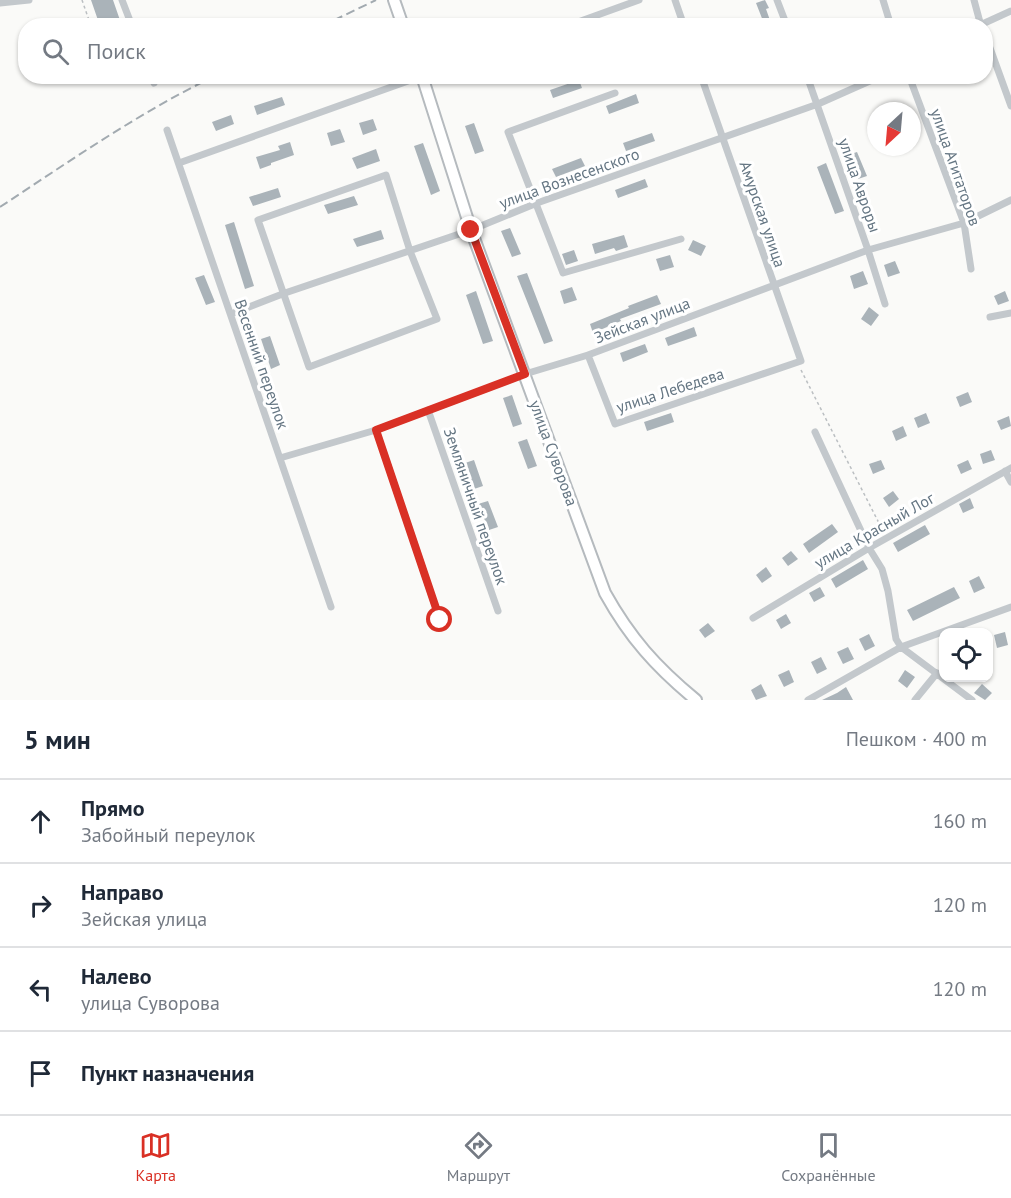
<!DOCTYPE html>
<html lang="ru">
<head>
<meta charset="utf-8">
<style>
  :root { --surface:#fff; --page:#f6f6f7; --text:#1f2937; --muted:#747a83; --line:#e0e1e3; --accent:#d93025 }
  body { margin:0; font-family:"PT Sans",sans-serif; background:var(--page); color:var(--text) }
  .controls { position:absolute; right:18px; bottom:18px; display:grid; overflow:hidden; border-radius:12px; box-shadow:0 2px 4px #0004 }
  .controls button { width:54px; height:54px; display:grid; place-items:center; padding:0; border:0; border-bottom:2px solid var(--line); background:var(--surface); color:var(--text); font:30px sans-serif }
  .compass { position:absolute; left:867px; top:102px; width:54px; height:54px; border-radius:50%; background:var(--surface); box-shadow:0 2px 4px #0004; rotate:206deg }
  .stop { position:absolute; width:18px; height:18px; margin:-14px; border:4px solid #d93025; border-radius:50%; background:#fff }
  .stop.end { background:#d93025; border-color:#fff; box-shadow:0 2px 6px #0008 }
  .list { margin:0; padding:0; list-style:none }
  h2 { display:flex; justify-content:space-between; align-items:center; height:78px; margin:0; padding:0 24px; font-size:26px }
  h2 small { font-size:20px; font-weight:400; color:var(--muted) }
  .list li { display:grid; grid-template-columns:39px 1fr auto; gap:18px; align-items:center; box-sizing:border-box; height:84px; padding:0 24px; border-top:2px solid var(--line) }
  .list b { display:block; font-size:22px; white-space:nowrap }
  .list p { margin:0; font-size:20px; white-space:nowrap; color:var(--muted) }
  .list em { font-size:20px; font-style:normal; color:var(--muted) }
  .icon { flex:none; width:33px; height:33px; fill:none; stroke:currentColor; stroke-width:2; stroke-linecap:round; stroke-linejoin:round }
  .map { position:relative; flex:none; width:1011px; height:700px; overflow:hidden }
  .search { position:absolute; background:var(--surface); box-shadow:0 2px 4px #0004; left:18px; right:18px; top:18px; height:66px; display:flex; align-items:center; gap:15px; box-sizing:border-box; padding:0 21px; border-radius:24px; color:var(--muted); font-size:22px }
  .sheet { height:414px; background:var(--surface) }
  nav { display:flex; justify-content:space-around; align-items:center; box-sizing:border-box; height:84px; border-top:2px solid var(--line); background:var(--surface); font-size:16px; color:var(--muted) }
  nav a { display:grid; justify-items:center; gap:3px }
  nav .on { color:var(--accent) }
  .map>svg:first-child { display:block }
</style>
</head>
<body>
<div class="map">
<svg width="1011" height="700" viewBox="0 0 1011 700">
  <rect width="100%" height="100%" fill="#fafaf8"/>
  <!-- building -->
  <path fill="#aab3b9" d="M 91,0 L 113,0 L 122,26 L 100,26 Z
    M 765,0 L 769,8 L 766,9 L 772,26 L 765,26 L 756,3 Z
    M 579,80 L 582,88 L 553,98 L 550,90 Z
    M 636,94 L 639,103 L 609,114 L 606,106 Z
    M 282,97 L 285,105 L 257,115 L 254,106 Z
    M 231,115 L 234,124 L 216,131 L 212,122 Z
    M 373,119 L 377,130 L 363,135 L 359,123 Z
    M 474,123 L 484,151 L 475,154 L 465,126 Z
    M 340,129 L 345,142 L 331,146 L 327,133 Z
    M 652,133 L 655,141 L 626,151 L 623,143 Z
    M 290,142 L 294,155 L 271,163 L 271,165 L 260,169 L 256,157 L 280,150 L 278,146 Z
    M 423,143 L 440,191 L 431,195 L 414,146 Z
    M 376,149 L 380,161 L 357,169 L 352,158 Z
    M 857,152 L 867,176 L 858,179 L 848,155 Z
    M 581,158 L 585,166 L 556,177 L 552,169 Z
    M 826,163 L 844,211 L 835,214 L 817,167 Z
    M 645,179 L 648,187 L 618,198 L 615,190 Z
    M 278,188 L 281,197 L 253,206 L 249,197 Z
    M 354,196 L 358,205 L 328,214 L 324,205 Z
    M 234,222 L 254,286 L 245,289 L 225,225 Z
    M 510,228 L 521,254 L 512,257 L 501,231 Z
    M 381,230 L 384,239 L 357,247 L 353,239 Z
    M 624,235 L 628,247 L 616,251 L 614,248 L 595,254 L 592,244 Z
    M 693,240 L 706,246 L 701,256 L 688,250 Z
    M 574,250 L 578,261 L 566,265 L 562,254 Z
    M 670,255 L 674,267 L 660,271 L 656,259 Z
    M 895,261 L 900,273 L 888,277 L 884,265 Z
    M 863,271 L 868,284 L 854,289 L 850,276 Z
    M 527,273 L 553,341 L 544,344 L 517,276 Z
    M 204,275 L 215,302 L 206,305 L 195,278 Z
    M 572,287 L 577,300 L 564,304 L 560,291 Z
    M 476,291 L 493,341 L 483,344 L 466,295 Z
    M 1005,291 L 1009,301 L 998,305 L 994,296 Z
    M 657,295 L 661,304 L 620,319 L 621,321 L 593,333 L 590,324 L 629,308 L 628,306 Z
    M 869,307 L 879,315 L 871,326 L 861,319 Z
    M 694,327 L 697,336 L 668,346 L 665,338 Z
    M 270,336 L 280,365 L 271,369 L 261,339 Z
    M 645,344 L 648,352 L 623,362 L 620,353 Z
    M 968,392 L 972,402 L 960,407 L 956,397 Z
    M 512,395 L 522,424 L 513,427 L 503,398 Z
    M 671,413 L 674,422 L 647,431 L 644,422 Z
    M 926,413 L 930,423 L 918,428 L 914,418 Z
    M 1009,416 L 1011,426 L 1001,430 L 997,421 Z
    M 903,426 L 907,436 L 896,441 L 892,431 Z
    M 527,439 L 537,466 L 528,469 L 518,442 Z
    M 991,450 L 995,460 L 983,464 L 980,454 Z
    M 474,460 L 483,486 L 474,489 L 465,463 Z
    M 881,460 L 885,469 L 873,474 L 869,464 Z
    M 968,460 L 972,469 L 961,474 L 957,465 Z
    M 893,491 L 899,499 L 889,507 L 883,498 Z
    M 970,498 L 974,508 L 963,513 L 959,504 Z
    M 488,501 L 498,527 L 489,530 L 478,504 Z
    M 832,524 L 838,532 L 809,553 L 803,544 Z
    M 925,525 L 930,534 L 898,552 L 893,543 Z
    M 791,551 L 798,559 L 788,566 L 782,558 Z
    M 863,560 L 868,569 L 836,588 L 831,579 Z
    M 766,567 L 772,576 L 762,583 L 756,575 Z
    M 979,576 L 985,588 L 974,593 L 969,581 Z
    M 820,587 L 825,596 L 814,602 L 809,593 Z
    M 954,587 L 960,598 L 913,621 L 907,610 Z
    M 786,614 L 791,623 L 781,629 L 776,620 Z
    M 708,623 L 715,631 L 705,638 L 699,630 Z
    M 1005,632 L 1008,645 L 997,648 L 994,635 Z
    M 869,634 L 875,646 L 865,651 L 859,639 Z
    M 848,647 L 854,659 L 843,664 L 837,652 Z
    M 821,657 L 827,669 L 817,674 L 811,662 Z
    M 789,670 L 794,682 L 784,687 L 778,675 Z
    M 905,670 L 915,677 L 907,688 L 898,681 Z
    M 761,684 L 767,696 L 756,700 L 751,690 Z
    M 982,684 L 992,693 L 985,700 L 974,693 Z
    M 846,687 L 853,700 L 822,700 L 837,693 Z"/>
  <g fill="none" stroke-linecap="round" stroke-linejoin="round">
    <!-- primary casing -->
    <g stroke="#b5babe" stroke-width="14">
      <path id="primary" d="M 394,0 L 403,26
        M 422,76 L 471,230 L 605,593 C 630,638 656,667 696,700"/>
    </g>
    <!-- path -->
    <path stroke="#bbbfc2" stroke-width="1.5" stroke-dasharray="3 3" stroke-linecap="butt" d="M 82,0 L 91,26
      M 801,370 L 883,531"/>
    <!-- minor -->
    <path stroke="#c3c8cc" stroke-width="7" d="M 122,0 L 132,26
      M 675,0 L 684,26
      M 777,0 L 787,26
      M 883,0 L 891,26
      M 974,0 L 981,26
      M 0,3 L 29,0
      M 567,26 L 639,0
      M 978,26 L 1011,11
      M 986,37 L 1011,106
      M 151,76 L 154,83
      M 807,76 L 868,250 L 885,304
      M 909,76 L 964,223 L 971,269
      M 615,93 L 508,132 L 563,273 L 681,239
      M 167,130 L 331,607
      M 179,163 L 422,76
      M 386,175 L 410,251 L 437,319 L 309,367 L 258,220 Z
      M 231,314 L 285,293 L 471,230 L 537,203 L 818,104 L 881,76
      M 990,317 L 1011,313
      M 588,355 L 615,424 L 801,361 L 701,76
      M 428,410 L 498,611
      M 376,430 L 440,620
      M 815,432 L 869,548 L 882,569 L 888,591 L 896,639 L 901,647 L 972,700
      M 280,458 L 376,430 L 525,374 L 588,355 L 868,250 L 964,223 L 1011,200
      M 1005,471 L 1011,482
      M 753,618 L 869,548 L 1011,468
      M 808,700 L 901,647 L 1011,607
      M 915,700 L 937,673"/>
    <!-- primary -->
    <use href="#primary" stroke="#fff" stroke-width="10"/>
    <!-- rail -->
    <path stroke="#a2aab0" stroke-width="2" stroke-dasharray="9 4.5" stroke-linecap="butt" d="M 322,26 L 376,0
      M 0,207 C 70,161 140,112 215,76"/>
  </g>
  <g fill="none" stroke-linecap="round" stroke-linejoin="round">
    <!-- route -->
    <path stroke="#d93025" stroke-width="8" d="M 440,620 L 376,430 L 525,374 L 471,230"/>
  </g>
  <g text-anchor="middle" stroke-width="6" stroke-linejoin="round" paint-order="stroke">
    <!-- street labels -->
    <g font-size="16" fill="#657683" stroke="#fff">
      <text transform="translate(956 167) rotate(71)" y="6">улица Агитаторов</text>
      <text transform="translate(569 178) rotate(-20)" y="6">улица Вознесенского</text>
      <text transform="translate(860 185) rotate(71)" y="6">улица Авроры</text>
      <text transform="translate(763 214) rotate(71)" y="6">Амурская улица</text>
      <text transform="translate(642 320) rotate(-21)" y="6">Зейская улица</text>
      <text transform="translate(262 364) rotate(71)" y="6">Весенний переулок</text>
      <text transform="translate(670 390) rotate(-18)" y="6">улица Лебедева</text>
      <text transform="translate(554 453) rotate(70)" y="6">улица Суворова</text>
      <text transform="translate(476 506) rotate(71)" y="6">Земляничный переулок</text>
      <text transform="translate(874 530) rotate(-30)" y="6">улица Красный Лог</text>
    </g>
  </g>
</svg>
<div class="controls">
<button><svg class="icon" aria-label="locate" viewBox="0 0 24 24"><circle cx="12" cy="12" r="6"/><path d="M12 2v4M12 18v4M2 12h4M18 12h4"/></svg></button>
</div>
<svg class="compass" viewBox="-18 -18 36 36"><path d="M0-13l5 13h-10z" fill="#e53935"/><path d="M0 13l5-13h-10z" fill="#747a83"/></svg>
<div class="stop" style="left:440px;top:620px"></div>
<div class="stop end" style="left:471px;top:230px"></div>
<div class="search"><svg class="icon" aria-label="search" viewBox="0 0 24 24"><circle cx="10" cy="10" r="6"/><path d="M15 15l6 6"/></svg>Поиск</div>
</div>
<section class="sheet">
<h2>5 мин<small>Пешком · 400 m</small></h2>
<ul class="list">
<li><svg class="icon" aria-label="ahead" viewBox="0 0 24 24"><path d="M12 20V5M6 11l6-6 6 6"/></svg><div><b>Прямо</b><p>Забойный переулок</p></div><em>160 m</em></li>
<li><svg class="icon" aria-label="right" viewBox="0 0 24 24"><path d="M7 20v-9h11M14 6l5 5-5 5"/></svg><div><b>Направо</b><p>Зейская улица</p></div><em>120 m</em></li>
<li><svg class="icon" aria-label="left" viewBox="0 0 24 24"><path d="M17 20v-9H6M10 6l-5 5 5 5"/></svg><div><b>Налево</b><p>улица Суворова</p></div><em>120 m</em></li>
<li><svg class="icon" aria-label="arrive" viewBox="0 0 24 24"><path d="M6 21V4h12l-3 4 3 4H6"/></svg><div><b>Пункт назначения</b></div></li>
</ul>
</section>
<nav>
<a class="on"><svg class="icon" aria-label="map" viewBox="0 0 24 24"><path d="M3 6l6-2 6 2 6-2v14l-6 2-6-2-6 2zM9 4v14M15 6v14"/></svg>Карта</a>
<a><svg class="icon" aria-label="directions" viewBox="0 0 24 24"><path d="M12 3l9 9-9 9-9-9zM9 14v-3h6M13 9l2 2-2 2"/></svg>Маршрут</a>
<a><svg class="icon" aria-label="saved" viewBox="0 0 24 24"><path d="M7 4h10v16l-5-4-5 4z"/></svg>Сохранённые</a>
</nav>
</body>
</html>
